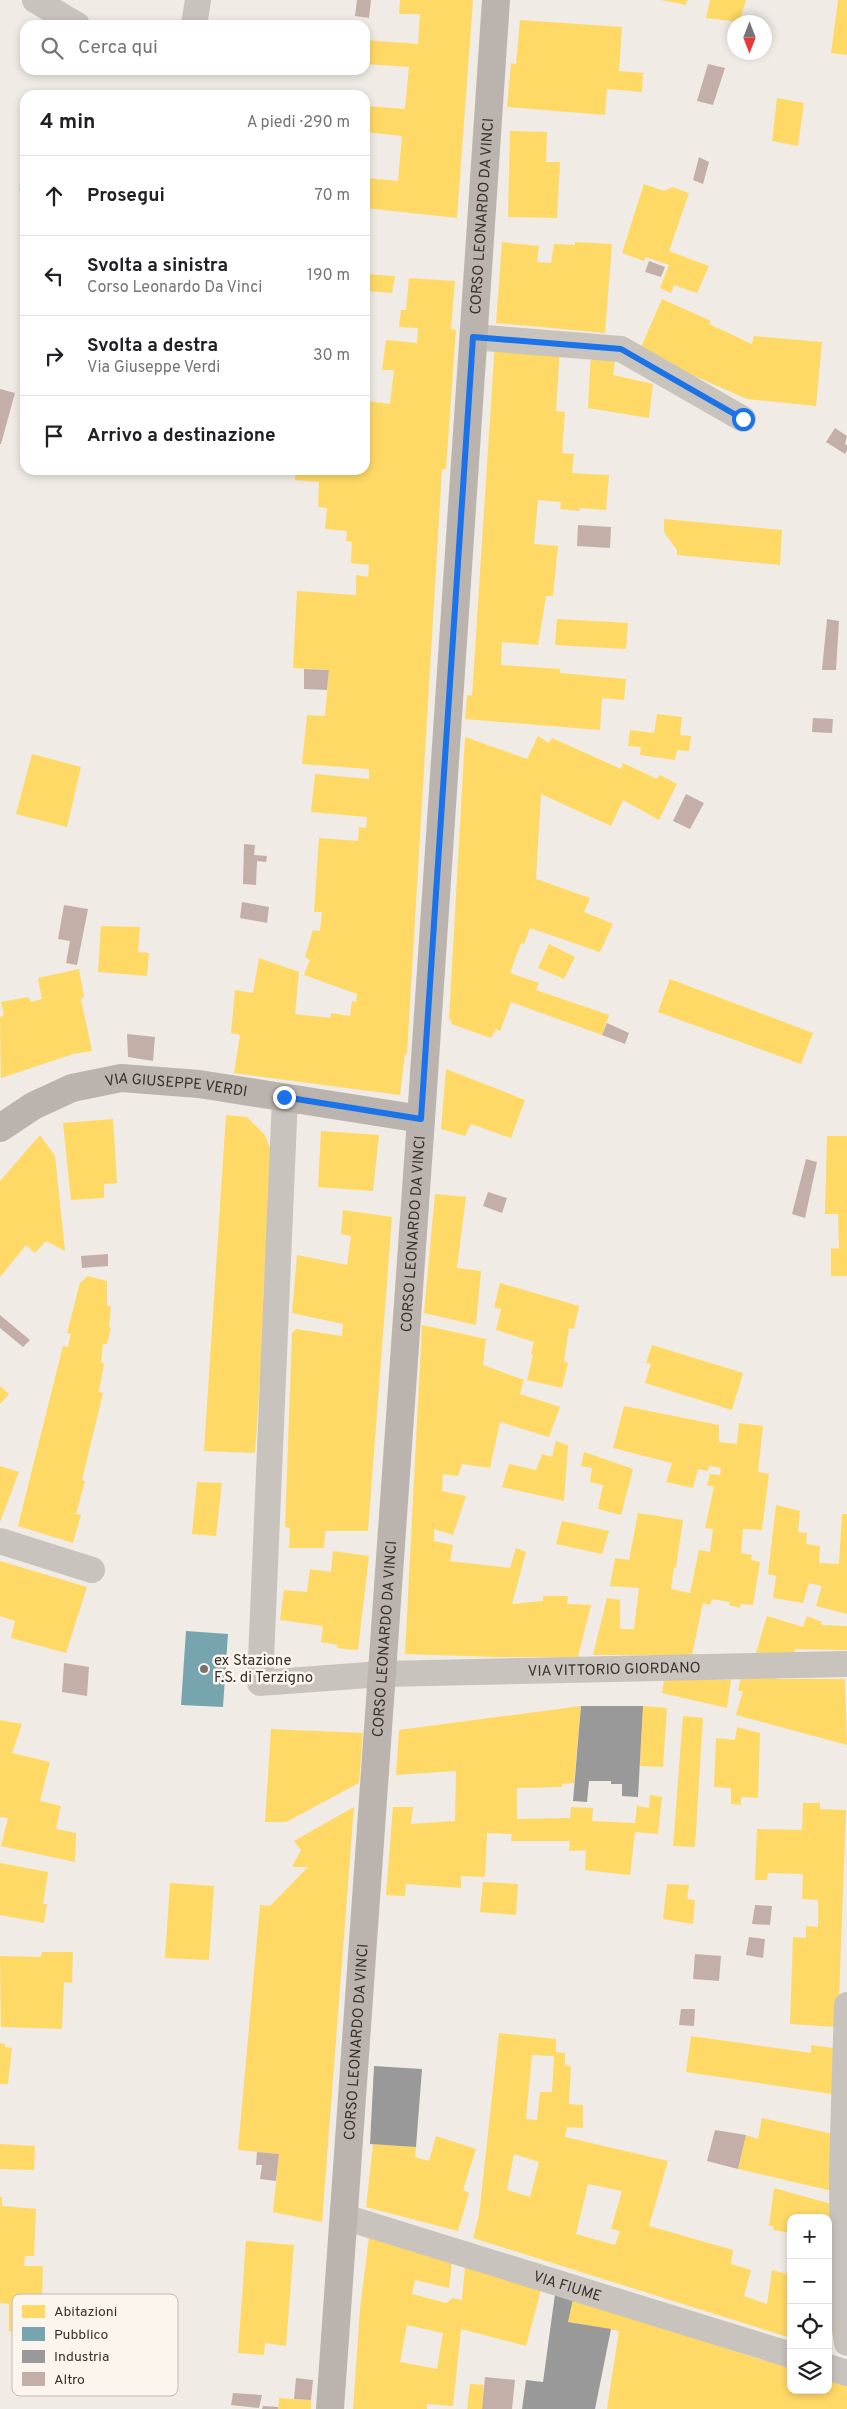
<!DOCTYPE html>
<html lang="it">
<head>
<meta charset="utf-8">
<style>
  :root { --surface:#fff; --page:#f2f2f2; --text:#202124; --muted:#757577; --line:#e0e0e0 }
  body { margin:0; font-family:Overpass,sans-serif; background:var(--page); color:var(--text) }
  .controls { position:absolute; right:15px; bottom:15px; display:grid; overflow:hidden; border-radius:10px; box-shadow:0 2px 8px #0003 }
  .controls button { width:45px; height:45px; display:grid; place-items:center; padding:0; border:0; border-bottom:1px solid var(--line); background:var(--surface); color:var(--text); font:25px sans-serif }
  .compass { position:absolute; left:727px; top:15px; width:45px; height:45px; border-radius:50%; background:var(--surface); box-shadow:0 2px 8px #0003; rotate:180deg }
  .stop { position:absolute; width:15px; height:15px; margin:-11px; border:4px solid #1a73e8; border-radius:50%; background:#fff }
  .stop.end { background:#1a73e8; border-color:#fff; box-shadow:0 1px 5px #0008 }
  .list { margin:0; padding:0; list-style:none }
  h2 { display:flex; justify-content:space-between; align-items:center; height:65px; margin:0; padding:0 20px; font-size:21px }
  h2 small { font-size:16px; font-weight:400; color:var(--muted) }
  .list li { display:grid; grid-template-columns:32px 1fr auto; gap:15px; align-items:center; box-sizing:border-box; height:80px; padding:0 20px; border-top:1px solid var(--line) }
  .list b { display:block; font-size:19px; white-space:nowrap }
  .list p { margin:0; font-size:16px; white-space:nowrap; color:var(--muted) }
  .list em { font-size:16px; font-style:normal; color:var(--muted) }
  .icon { flex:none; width:28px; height:28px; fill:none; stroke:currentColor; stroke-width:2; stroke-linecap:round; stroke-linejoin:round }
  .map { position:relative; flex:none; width:847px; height:2409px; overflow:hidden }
  .search { position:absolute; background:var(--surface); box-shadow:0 2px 8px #0003; left:20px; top:20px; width:350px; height:55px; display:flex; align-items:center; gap:12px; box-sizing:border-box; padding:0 18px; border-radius:15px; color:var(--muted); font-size:19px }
  .panel { position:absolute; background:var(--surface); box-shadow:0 2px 8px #0003; left:20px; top:90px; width:350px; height:385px; border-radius:15px }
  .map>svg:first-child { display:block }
</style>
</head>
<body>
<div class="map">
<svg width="847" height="2409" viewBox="0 0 847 2409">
  <rect width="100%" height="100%" fill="#f0ebe5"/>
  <!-- homes -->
  <path fill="#ffd966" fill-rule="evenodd" d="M 400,0 L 473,0 L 457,218 L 365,208 L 365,178 L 398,181 L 402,136 L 365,132 L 365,106 L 405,109 L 409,67 L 365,64 L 365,40 L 418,44 L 420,14 L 399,14 Z
    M 661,0 L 687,0 L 686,5 Z
    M 710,0 L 746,0 L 739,22 L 706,18 Z
    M 838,0 L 847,0 L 847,55 L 831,53 Z
    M 520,20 L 622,27 L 619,71 L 643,73 L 642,92 L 607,89 L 605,115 L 507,107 L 511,63 L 516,64 Z
    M 777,98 L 804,103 L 798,146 L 772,141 Z
    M 510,131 L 547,132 L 546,162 L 560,162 L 557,218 L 508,217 Z
    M 644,184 L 664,191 L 672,187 L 689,193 L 669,251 L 709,266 L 697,293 L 674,285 L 671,293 L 660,288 L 669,265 L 646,257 L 644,261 L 622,253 Z
    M 502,242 L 539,246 L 537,262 L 551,263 L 554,244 L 575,245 L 575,242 L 612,244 L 605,333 L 496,323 Z
    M 365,274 L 395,276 L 392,293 L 369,291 L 365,289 Z
    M 409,278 L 455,281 L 451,329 L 456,330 L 446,469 L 442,469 L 407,1054 L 405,1054 L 400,1095 L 234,1073 L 240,1035 L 231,1033 L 235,990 L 253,993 L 259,958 L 299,972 L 295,1014 L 330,1018 L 331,1013 L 350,1016 L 352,1001 L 356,1002 L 357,994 L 304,975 L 310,960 L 305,957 L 313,930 L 320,931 L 322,912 L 314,912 L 319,838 L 358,841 L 359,827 L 366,828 L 367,817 L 311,812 L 315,774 L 369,779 L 369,769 L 302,764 L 307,715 L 325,716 L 329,670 L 293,668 L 297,591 L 356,595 L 356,575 L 368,577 L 369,565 L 351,563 L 352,542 L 346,541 L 347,531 L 325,529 L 327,508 L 318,507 L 319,482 L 295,480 L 295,470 L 365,470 L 365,418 L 368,401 L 390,404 L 394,370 L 382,370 L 386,340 L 417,343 L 418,328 L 399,327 L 401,310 L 406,310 Z
    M 662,299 L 711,321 L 709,324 L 752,344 L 754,336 L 822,342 L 816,406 L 747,399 L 697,377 L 695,379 L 639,352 Z
    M 495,342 L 560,348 L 556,411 L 565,412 L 562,453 L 574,454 L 572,473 L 609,475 L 606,510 L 580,508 L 579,511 L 560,509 L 561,502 L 538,500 L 534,544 L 558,546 L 553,596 L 546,596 L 538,645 L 502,642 L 501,665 L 560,669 L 560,673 L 626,679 L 624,700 L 602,698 L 600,730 L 465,719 L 467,695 L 472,696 Z
    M 591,351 L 616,354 L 613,375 L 653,384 L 649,418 L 588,408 Z
    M 664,519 L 782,530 L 780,565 L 677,555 L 677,550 L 664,532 Z
    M 557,619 L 628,623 L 626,649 L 555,645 Z
    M 657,714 L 682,717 L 680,735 L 691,736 L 689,751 L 677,750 L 675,760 L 640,755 L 641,747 L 628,746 L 630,730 L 654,733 Z
    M 538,736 L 549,743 L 552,738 L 621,769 L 623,763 L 657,779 L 660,775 L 677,784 L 659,820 L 623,800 L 611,826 L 541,794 L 536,879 L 590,898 L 584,912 L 613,924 L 600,952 L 530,928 L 524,944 L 521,943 L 510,973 L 539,983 L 536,990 L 609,1015 L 602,1035 L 511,1002 L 500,1031 L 496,1029 L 491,1038 L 451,1024 L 452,1021 L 449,1019 L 465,737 L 527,759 Z
    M 32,754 L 81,767 L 67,827 L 16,814 Z
    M 101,926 L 140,927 L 138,952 L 149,953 L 147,976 L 98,972 Z
    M 549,944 L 575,957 L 564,979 L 538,968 Z
    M 79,969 L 84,997 L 81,999 L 92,1051 L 73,1054 L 1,1078 L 0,1017 L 4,1015 L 1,1002 L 28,997 L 31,1002 L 42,999 L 38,978 Z
    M 670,979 L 813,1033 L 801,1064 L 658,1012 Z
    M 446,1069 L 525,1100 L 511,1138 L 471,1124 L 465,1136 L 441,1129 Z
    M 226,1115 L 247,1117 L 265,1135 L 273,1156 L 263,1298 L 266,1297 L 255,1453 L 204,1451 Z
    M 113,1119 L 117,1183 L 104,1184 L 104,1198 L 71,1200 L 63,1123 Z
    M 321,1131 L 379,1135 L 373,1191 L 318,1187 Z
    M 40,1135 L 55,1156 L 65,1251 L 46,1241 L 35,1253 L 26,1245 L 0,1277 L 0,1181 Z
    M 827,1136 L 847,1136 L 847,1276 L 831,1276 L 831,1248 L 839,1249 L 838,1214 L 825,1214 Z
    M 435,1194 L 466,1197 L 457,1268 L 481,1271 L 476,1325 L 424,1313 Z
    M 343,1210 L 392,1217 L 368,1531 L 325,1531 L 324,1548 L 289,1548 L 290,1528 L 285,1527 L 292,1333 L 296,1329 L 342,1336 L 343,1324 L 292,1313 L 297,1255 L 347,1265 L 351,1236 L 341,1234 Z
    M 88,1276 L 107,1281 L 107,1306 L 111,1306 L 109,1327 L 111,1328 L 107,1344 L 103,1344 L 101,1363 L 104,1363 L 99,1392 L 103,1393 L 82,1480 L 85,1481 L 76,1514 L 81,1515 L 73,1543 L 18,1526 L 63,1346 L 68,1347 L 71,1334 L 67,1333 L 80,1283 Z
    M 500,1283 L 579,1306 L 574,1329 L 569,1328 L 564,1361 L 568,1363 L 562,1388 L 527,1380 L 533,1355 L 531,1354 L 534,1342 L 496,1330 L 501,1309 L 494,1308 Z
    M 422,1325 L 486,1339 L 483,1365 L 524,1380 L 520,1394 L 560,1407 L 549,1437 L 500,1422 L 490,1468 L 462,1464 L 458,1476 L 443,1474 L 442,1491 L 466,1496 L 453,1535 L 434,1529 L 434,1541 L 453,1545 L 450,1561 L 510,1568 L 516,1548 L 526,1552 L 512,1604 L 543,1601 L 543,1596 L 568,1596 L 567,1604 L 591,1605 L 578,1657 L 498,1657 L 405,1654 Z
    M 652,1345 L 743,1373 L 732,1410 L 645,1383 L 651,1364 L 646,1363 Z
    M 0,1386 L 9,1394 L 0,1404 Z
    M 624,1406 L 719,1425 L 719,1442 L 737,1444 L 739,1423 L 763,1426 L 758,1472 L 769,1474 L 762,1530 L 743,1529 L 741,1553 L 752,1555 L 751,1560 L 760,1562 L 753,1605 L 740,1604 L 740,1608 L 729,1605 L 730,1602 L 712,1599 L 710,1605 L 703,1603 L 692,1655 L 593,1655 L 607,1598 L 620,1600 L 620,1629 L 634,1629 L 639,1588 L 610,1586 L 615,1558 L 629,1560 L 638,1513 L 683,1520 L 676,1568 L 674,1567 L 671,1589 L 690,1593 L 699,1550 L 710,1552 L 713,1529 L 705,1528 L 714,1487 L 707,1485 L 710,1474 L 720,1475 L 721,1468 L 709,1466 L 708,1471 L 698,1469 L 693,1488 L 666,1482 L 672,1463 L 613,1448 Z
    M 556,1441 L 568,1445 L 564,1501 L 502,1487 L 509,1464 L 536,1470 L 542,1454 L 552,1457 Z
    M 584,1452 L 633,1469 L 621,1515 L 598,1509 L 603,1485 L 590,1482 L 592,1468 L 581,1466 Z
    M 0,1466 L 19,1472 L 0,1522 Z
    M 197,1482 L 222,1483 L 216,1536 L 192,1534 Z
    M 776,1505 L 800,1511 L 798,1532 L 807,1533 L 806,1544 L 820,1546 L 819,1563 L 839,1564 L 842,1514 L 847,1514 L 847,1614 L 816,1606 L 822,1586 L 809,1583 L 803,1603 L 773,1598 L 776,1576 L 768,1574 Z
    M 562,1521 L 609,1531 L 602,1554 L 556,1544 Z
    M 333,1551 L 369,1556 L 358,1650 L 337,1648 L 338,1645 L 321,1642 L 323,1626 L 280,1620 L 284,1590 L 307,1592 L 310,1569 L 331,1572 Z
    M 0,1561 L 87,1587 L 66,1653 L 11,1638 L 15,1621 L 0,1616 Z
    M 767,1616 L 803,1627 L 807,1616 L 822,1622 L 821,1625 L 847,1626 L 847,1650 L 795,1649 L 795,1657 L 755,1656 Z
    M 776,1676 L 777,1679 L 845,1679 L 847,1745 L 736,1715 L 743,1691 L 738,1691 L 741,1677 Z
    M 664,1680 L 731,1680 L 727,1708 L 662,1693 Z
    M 581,1706 L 574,1783 L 562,1784 L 562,1787 L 517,1788 L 517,1819 L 570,1818 L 571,1807 L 593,1808 L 592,1821 L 635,1823 L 637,1806 L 649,1808 L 650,1795 L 662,1797 L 658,1834 L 635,1832 L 630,1875 L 585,1870 L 586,1850 L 569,1851 L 570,1841 L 511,1841 L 512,1834 L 487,1833 L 485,1877 L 461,1876 L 461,1888 L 406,1884 L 405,1896 L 386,1895 L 393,1807 L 413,1807 L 411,1824 L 455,1821 L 456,1771 L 396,1775 L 399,1730 Z
    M 643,1706 L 667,1708 L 663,1767 L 640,1766 Z
    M 683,1716 L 703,1718 L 695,1847 L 673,1846 Z
    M 0,1720 L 22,1724 L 12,1753 L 50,1762 L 40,1801 L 61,1806 L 56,1829 L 76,1833 L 75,1862 L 1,1846 L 8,1818 L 0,1817 Z
    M 737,1727 L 760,1733 L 758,1798 L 741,1797 L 741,1805 L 731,1804 L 731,1788 L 714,1787 L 716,1738 L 735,1740 Z
    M 271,1729 L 363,1733 L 359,1783 L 286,1822 L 265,1822 Z
    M 803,1803 L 820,1803 L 820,1809 L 846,1810 L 838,2027 L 790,2024 L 793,1937 L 806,1938 L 806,1926 L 818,1927 L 818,1900 L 802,1899 L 803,1874 L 768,1873 L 767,1880 L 755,1880 L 757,1829 L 802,1830 Z
    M 354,1807 L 322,2222 L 273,2212 L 279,2154 L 238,2150 L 260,1905 L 270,1906 L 308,1867 L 292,1867 L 301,1850 L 294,1841 Z
    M 0,1863 L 48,1872 L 43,1904 L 47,1904 L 44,1923 L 0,1915 Z
    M 483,1882 L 518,1884 L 516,1915 L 480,1912 Z
    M 170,1883 L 214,1886 L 209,1960 L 165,1958 Z
    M 667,1884 L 689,1885 L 687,1899 L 695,1900 L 693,1924 L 663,1919 Z
    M 42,1952 L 73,1952 L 72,1983 L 64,1982 L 62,2029 L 1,2027 L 0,1956 L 41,1957 Z
    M 499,2033 L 556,2039 L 556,2052 L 565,2053 L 565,2065 L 571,2066 L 569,2104 L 583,2105 L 583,2128 L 567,2127 L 565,2137 L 668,2161 L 649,2226 L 733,2250 L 731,2264 L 751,2270 L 744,2296 L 767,2304 L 772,2270 L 786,2274 L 788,2269 L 791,2270 L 791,2338 L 473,2238 L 479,2215 ZM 532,2055 L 554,2056 L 552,2092 L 540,2092 L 537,2120 L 526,2119 ZM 514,2154 L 539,2162 L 530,2197 L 507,2190 ZM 588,2184 L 622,2191 L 611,2229 L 620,2231 L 615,2245 L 576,2234 Z
    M 691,2036 L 811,2053 L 811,2045 L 840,2049 L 838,2095 L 686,2072 Z
    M 0,2043 L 5,2044 L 5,2047 L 12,2048 L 8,2084 L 0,2084 Z
    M 762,2118 L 837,2135 L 832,2191 L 738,2169 L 746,2135 L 758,2139 Z
    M 436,2136 L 476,2149 L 463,2190 L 469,2193 L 458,2231 L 366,2207 L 373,2144 L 416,2147 L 415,2157 L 429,2161 Z
    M 0,2144 L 35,2146 L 34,2170 L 0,2169 Z
    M 774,2188 L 835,2205 L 832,2234 L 828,2234 L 828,2218 L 791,2218 L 791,2233 L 773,2230 L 774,2226 L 769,2226 Z
    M 0,2197 L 2,2197 L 2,2206 L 36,2209 L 34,2256 L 25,2256 L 24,2266 L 43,2266 L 41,2332 L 9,2331 L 9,2304 L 0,2303 Z
    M 369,2237 L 452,2261 L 449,2288 L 415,2280 L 412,2294 L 446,2303 L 453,2298 L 462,2300 L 465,2267 L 541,2290 L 526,2346 L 461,2329 L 453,2406 L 427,2404 L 427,2409 L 353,2409 L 360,2309 ZM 407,2325 L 443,2333 L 437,2369 L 400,2362 Z
    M 246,2241 L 294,2245 L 286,2346 L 265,2343 L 264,2355 L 238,2353 Z
    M 828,2250 L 835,2251 L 835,2318 L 830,2351 L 828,2350 Z
    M 573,2299 L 765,2361 L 768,2356 L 791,2364 L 791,2390 L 828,2390 L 828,2375 L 847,2381 L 847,2409 L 607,2409 L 619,2331 L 568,2322 Z
    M 470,2384 L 484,2385 L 482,2409 L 467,2409 Z
    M 279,2398 L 311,2400 L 311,2409 L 278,2409 Z"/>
  <!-- public -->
  <path fill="#76a5af" d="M 186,1631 L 228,1634 L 223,1707 L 181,1705 Z"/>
  <!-- industry -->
  <path fill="#999" d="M 581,1706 L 643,1706 L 638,1797 L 622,1796 L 622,1784 L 611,1784 L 611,1781 L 589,1781 L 587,1802 L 573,1801 Z
    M 374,2066 L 422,2069 L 416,2147 L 370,2144 Z
    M 555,2294 L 573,2299 L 568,2322 L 611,2329 L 595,2409 L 522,2409 L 526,2380 L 543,2382 Z"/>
  <!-- building -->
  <path fill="#c3afa7" d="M 357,0 L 371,0 L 369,18 L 355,16 Z
    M 708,64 L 725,68 L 713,105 L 697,101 Z
    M 699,157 L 709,162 L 703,184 L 693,180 Z
    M 24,179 L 25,180 L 25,193 L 19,190 Z
    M 649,261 L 665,267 L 661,277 L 645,272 Z
    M 0,389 L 15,393 L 1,444 L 0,444 Z
    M 835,428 L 847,436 L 845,444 L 847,445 L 847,450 L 845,454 L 826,442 Z
    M 578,525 L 611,527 L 610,548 L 577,546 Z
    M 827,619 L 839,621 L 836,670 L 822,670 Z
    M 304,669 L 329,670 L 327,690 L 304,689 Z
    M 813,718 L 833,719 L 832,733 L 812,732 Z
    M 686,794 L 704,803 L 690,829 L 673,821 Z
    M 244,844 L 255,845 L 254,855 L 267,856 L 266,862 L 257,861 L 256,885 L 243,884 Z
    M 242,902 L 269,907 L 267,923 L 240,918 Z
    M 64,905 L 88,909 L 77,965 L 66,963 L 70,941 L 58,939 Z
    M 607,1023 L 629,1033 L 625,1044 L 602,1035 Z
    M 127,1034 L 155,1037 L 153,1061 L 128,1057 Z
    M 806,1159 L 817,1162 L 805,1218 L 792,1214 Z
    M 488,1192 L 507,1198 L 502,1213 L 483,1206 Z
    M 108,1254 L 108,1266 L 82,1268 L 81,1256 Z
    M 0,1315 L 30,1340 L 23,1347 L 0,1328 Z
    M 64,1663 L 89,1667 L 87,1696 L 62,1692 Z
    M 755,1905 L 772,1906 L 770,1925 L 752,1924 Z
    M 749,1937 L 765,1939 L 763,1958 L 746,1955 Z
    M 695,1954 L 721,1956 L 719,1981 L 693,1979 Z
    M 681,2009 L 695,2009 L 694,2026 L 679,2025 Z
    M 715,2130 L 746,2135 L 738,2169 L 707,2161 Z
    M 257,2152 L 279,2154 L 276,2181 L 260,2179 L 262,2165 L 256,2165 Z
    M 485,2377 L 515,2380 L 512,2409 L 482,2409 Z
    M 296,2378 L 313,2380 L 311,2400 L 294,2399 Z
    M 233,2393 L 262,2395 L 259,2408 L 231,2405 Z
    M 263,2406 L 278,2407 L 278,2409 L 262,2409 Z"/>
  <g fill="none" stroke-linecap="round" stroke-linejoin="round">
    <!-- street -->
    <g stroke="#c9c3be" stroke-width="26">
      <path d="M 35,0 L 77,25"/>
      <path d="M 194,25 L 198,0"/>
      <path d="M 473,337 L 621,349 L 743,419"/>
      <path id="s1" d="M 285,1097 L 260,1683 L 382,1674 L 847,1664"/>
      <path d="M 0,1541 L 92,1570"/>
      <path d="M 847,2005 L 842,2170 L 843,2313 L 847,2343"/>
      <path id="s2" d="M 344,2217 L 791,2355"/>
      <path d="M 828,2367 L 847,2373"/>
    </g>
    <!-- secondary -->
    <g stroke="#bab3ae" stroke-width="28">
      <path id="s3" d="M 0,1128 L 33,1106 L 72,1088 L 121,1078 L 199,1084 L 421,1119"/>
      <path id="s4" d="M 330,2409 L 421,1119 L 496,0"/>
    </g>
  </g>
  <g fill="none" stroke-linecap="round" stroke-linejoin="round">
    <!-- route -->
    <path stroke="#1a73e8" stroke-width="6" d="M 284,1097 L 421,1119 L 473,337 L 621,349 L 743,419"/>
  </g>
  <!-- markers -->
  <circle fill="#7a716c" stroke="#fbf5ee" stroke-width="2" cx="204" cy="1669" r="5"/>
  <g text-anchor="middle" stroke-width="5" stroke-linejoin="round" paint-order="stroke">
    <!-- street labels -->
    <g font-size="15" fill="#3b302b" stroke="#fbf5ee">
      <text dy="5" stroke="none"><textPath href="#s4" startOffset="2198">CORSO LEONARDO DA VINCI</textPath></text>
      <text dy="5" stroke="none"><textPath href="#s3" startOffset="188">VIA GIUSEPPE VERDI</textPath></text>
      <text dy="5" stroke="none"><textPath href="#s4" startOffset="1178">CORSO LEONARDO DA VINCI</textPath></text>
      <text dy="5" stroke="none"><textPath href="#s4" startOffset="772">CORSO LEONARDO DA VINCI</textPath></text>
      <text dy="5" stroke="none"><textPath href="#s1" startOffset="941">VIA VITTORIO GIORDANO</textPath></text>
      <text dy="5" stroke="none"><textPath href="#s4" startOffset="368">CORSO LEONARDO DA VINCI</textPath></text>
      <text dy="5" stroke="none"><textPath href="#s2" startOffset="234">VIA FIUME</textPath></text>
    </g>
    <!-- poi labels -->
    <g font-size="15" fill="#3b302b" stroke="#fbf5ee" text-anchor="start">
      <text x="214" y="1665">ex Stazione<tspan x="214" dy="17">F.S. di Terzigno</tspan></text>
    </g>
  </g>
  <!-- legend -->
  <rect x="12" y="2294" width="166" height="102" rx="8" fill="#fbf5ee" stroke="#c1bab4" stroke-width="1"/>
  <rect x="22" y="2305" width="23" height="13" fill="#ffd966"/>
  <rect x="22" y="2327" width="23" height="14" fill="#76a5af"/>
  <rect x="22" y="2350" width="23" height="13" fill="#999"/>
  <rect x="22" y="2372" width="23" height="14" fill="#c3afa7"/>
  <g font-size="14" fill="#3b302b">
    <text x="54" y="2316">Abitazioni</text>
    <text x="54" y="2339">Pubblico</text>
    <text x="54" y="2361">Industria</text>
    <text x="54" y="2384">Altro</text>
  </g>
</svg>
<div class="controls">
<button>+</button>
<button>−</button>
<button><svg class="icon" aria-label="locate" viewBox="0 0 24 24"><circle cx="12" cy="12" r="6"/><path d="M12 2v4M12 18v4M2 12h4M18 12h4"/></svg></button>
<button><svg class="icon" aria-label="layers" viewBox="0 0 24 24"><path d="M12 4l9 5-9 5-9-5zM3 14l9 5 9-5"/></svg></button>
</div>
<svg class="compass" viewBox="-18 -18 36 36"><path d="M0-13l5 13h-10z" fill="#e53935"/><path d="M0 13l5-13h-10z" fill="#757577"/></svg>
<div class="stop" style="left:743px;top:419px"></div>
<div class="stop end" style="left:284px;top:1097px"></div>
<div class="search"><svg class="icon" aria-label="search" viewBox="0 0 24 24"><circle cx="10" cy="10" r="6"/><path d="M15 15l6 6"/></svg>Cerca qui</div>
<section class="panel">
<h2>4 min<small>A piedi · 290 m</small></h2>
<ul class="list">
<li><svg class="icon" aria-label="ahead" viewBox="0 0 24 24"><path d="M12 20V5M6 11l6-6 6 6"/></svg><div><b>Prosegui</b></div><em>70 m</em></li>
<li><svg class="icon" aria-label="left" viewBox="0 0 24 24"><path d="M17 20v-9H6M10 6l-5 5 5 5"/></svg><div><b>Svolta a sinistra</b><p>Corso Leonardo Da Vinci</p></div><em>190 m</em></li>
<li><svg class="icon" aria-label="right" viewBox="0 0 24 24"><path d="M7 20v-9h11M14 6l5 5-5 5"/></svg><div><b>Svolta a destra</b><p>Via Giuseppe Verdi</p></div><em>30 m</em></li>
<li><svg class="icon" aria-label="arrive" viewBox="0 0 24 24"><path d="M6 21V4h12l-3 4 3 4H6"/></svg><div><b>Arrivo a destinazione</b></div></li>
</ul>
</section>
</div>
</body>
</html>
